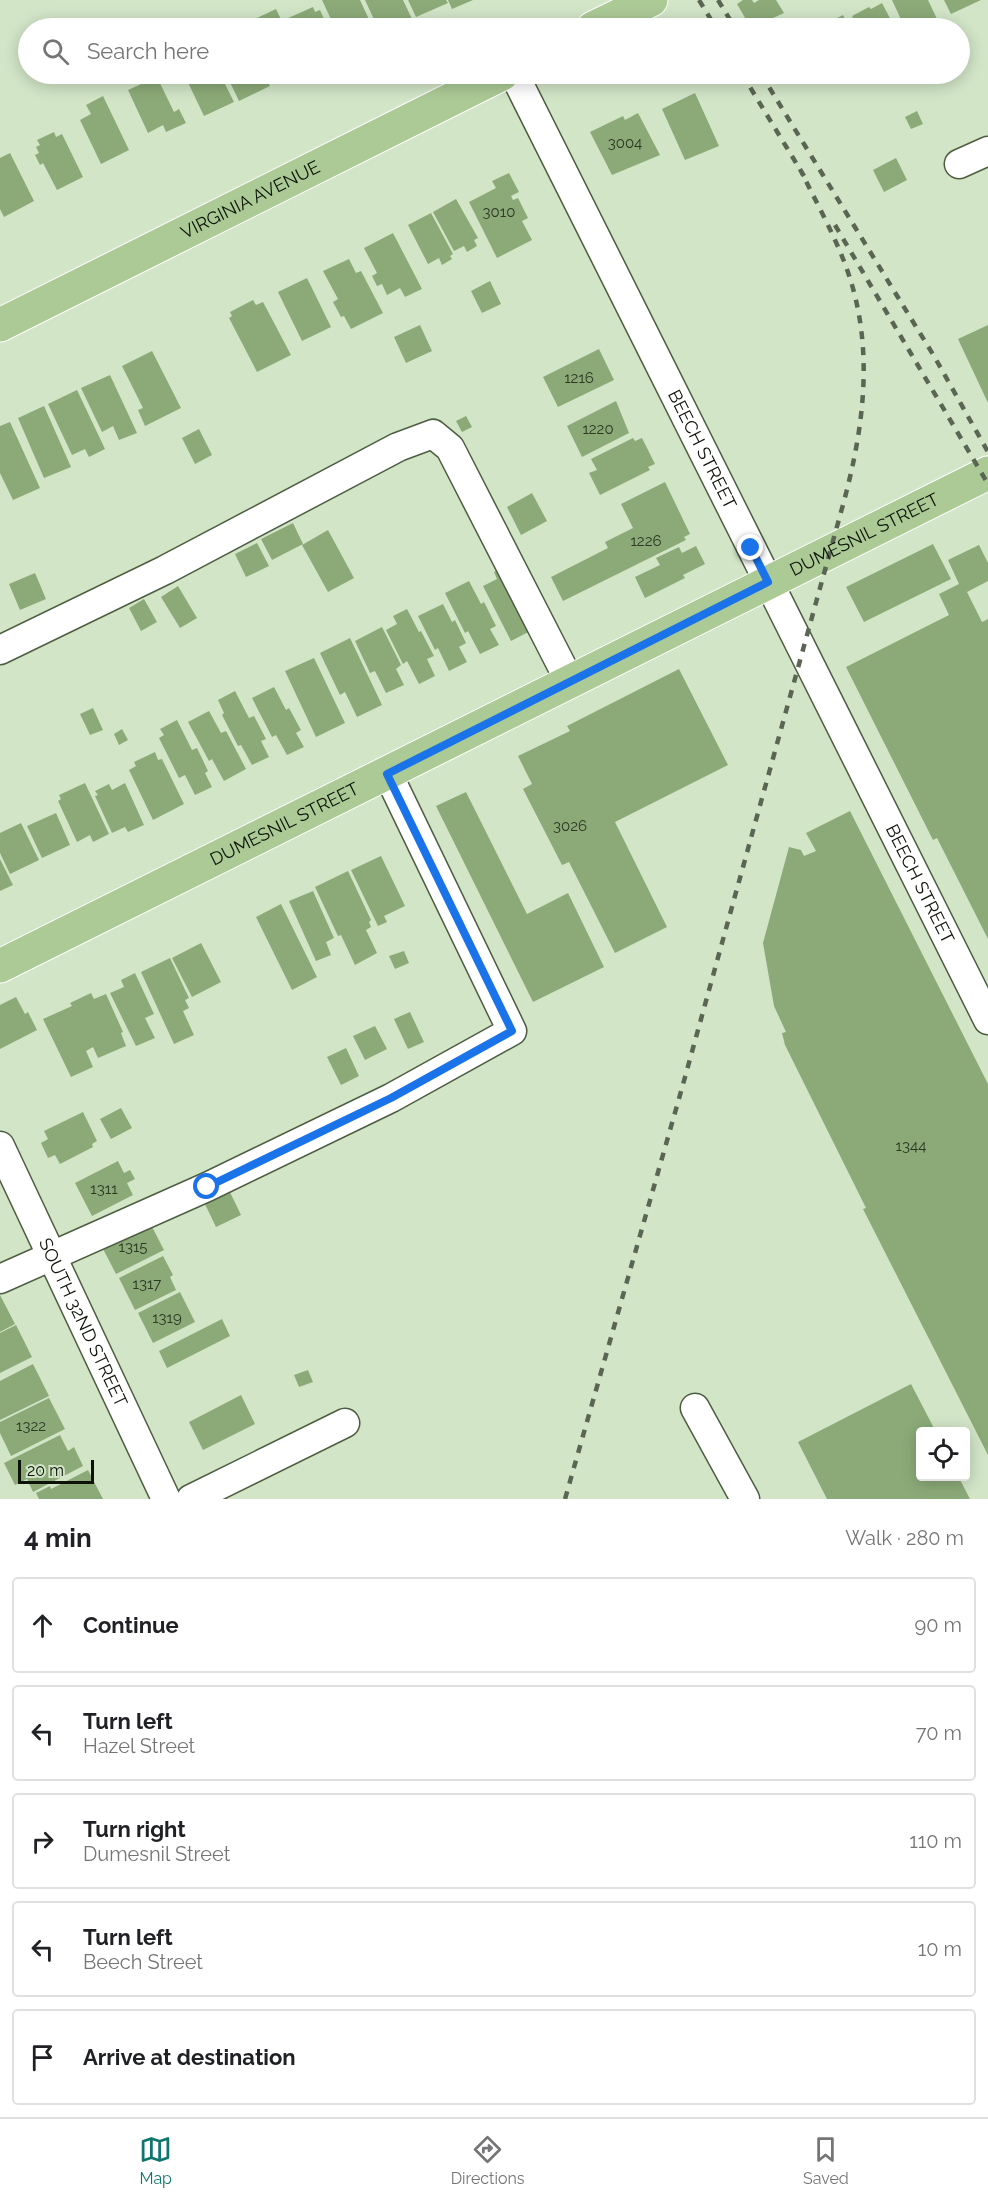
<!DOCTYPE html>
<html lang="en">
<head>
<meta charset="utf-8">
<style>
  :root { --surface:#fff; --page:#f6f6f6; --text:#202124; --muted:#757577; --line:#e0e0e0; --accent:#0f766e }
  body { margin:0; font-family:Raleway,sans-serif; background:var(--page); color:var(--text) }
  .controls { position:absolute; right:18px; bottom:18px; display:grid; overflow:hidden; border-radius:6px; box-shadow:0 3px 15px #0003 }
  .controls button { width:54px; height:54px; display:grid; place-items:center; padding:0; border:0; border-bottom:2px solid var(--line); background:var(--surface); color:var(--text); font:30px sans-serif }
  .scale { position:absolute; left:18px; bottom:15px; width:76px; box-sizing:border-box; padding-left:6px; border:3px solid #0c1208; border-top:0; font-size:16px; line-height:21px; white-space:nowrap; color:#0c1208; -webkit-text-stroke:4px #d2e5c7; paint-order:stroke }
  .stop { position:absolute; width:18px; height:18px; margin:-14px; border:4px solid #1a73e8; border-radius:50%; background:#fff }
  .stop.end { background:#1a73e8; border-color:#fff; box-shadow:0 2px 6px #0008 }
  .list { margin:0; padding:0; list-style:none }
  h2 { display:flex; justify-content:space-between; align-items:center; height:78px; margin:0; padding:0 24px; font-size:26px }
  h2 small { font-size:20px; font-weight:400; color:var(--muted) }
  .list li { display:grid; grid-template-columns:39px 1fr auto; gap:18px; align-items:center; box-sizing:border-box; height:96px; margin:0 12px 12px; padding:0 12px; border:2px solid var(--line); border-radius:6px }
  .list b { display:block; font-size:22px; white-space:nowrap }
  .list p { margin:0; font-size:20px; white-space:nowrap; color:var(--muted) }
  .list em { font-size:20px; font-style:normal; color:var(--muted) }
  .icon { flex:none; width:33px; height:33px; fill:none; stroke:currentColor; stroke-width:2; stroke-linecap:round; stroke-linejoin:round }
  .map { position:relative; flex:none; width:988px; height:1499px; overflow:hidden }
  .search { position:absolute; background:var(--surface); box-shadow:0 3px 15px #0003; left:18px; right:18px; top:18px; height:66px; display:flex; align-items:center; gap:15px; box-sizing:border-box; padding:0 21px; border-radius:33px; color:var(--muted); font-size:22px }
  .sheet { height:618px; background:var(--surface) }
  nav { display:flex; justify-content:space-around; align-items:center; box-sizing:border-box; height:84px; border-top:2px solid var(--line); background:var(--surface); font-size:16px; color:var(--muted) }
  nav a { display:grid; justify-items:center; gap:3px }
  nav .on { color:var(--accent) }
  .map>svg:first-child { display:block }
</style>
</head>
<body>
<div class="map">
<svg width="988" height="1499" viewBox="0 0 988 1499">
  <rect width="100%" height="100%" fill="#d2e5c7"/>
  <!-- building -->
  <path fill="#8caa78" d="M 322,0 L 360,0 L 373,28 L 335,28 Z
    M 365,0 L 403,0 L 412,19 L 393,28 L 378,28 Z
    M 408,0 L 446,0 L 448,3 L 416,17 Z
    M 448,0 L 473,0 L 452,9 Z
    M 743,0 L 752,0 L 754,3 L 759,0 L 776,0 L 784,13 L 751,28 L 737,4 Z
    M 892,0 L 928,0 L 937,19 L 918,28 L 905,28 Z
    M 944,0 L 981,0 L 951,14 Z
    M 882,3 L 895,28 L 858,28 L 852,16 L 869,7 L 871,9 Z
    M 313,7 L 315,12 L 320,10 L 328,28 L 287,28 L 286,26 L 289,25 L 286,19 Z
    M 276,9 L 285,28 L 253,28 L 260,25 L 257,18 Z
    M 843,15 L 850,28 L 814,28 L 833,20 Z
    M 184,74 L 220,74 L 234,102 L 204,116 Z
    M 226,74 L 264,74 L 270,86 L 239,101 Z
    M 271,74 L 296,74 L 276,84 Z
    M 835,74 L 852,74 L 854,76 L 839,83 Z
    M 157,77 L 174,112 L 179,109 L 186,123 L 166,132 L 163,125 L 148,133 L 128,90 Z
    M 695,93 L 719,146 L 685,160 L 662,109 Z
    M 103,96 L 129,150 L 101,164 L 80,120 L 91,114 L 86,105 Z
    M 917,111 L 923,124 L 911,129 L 905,117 Z
    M 638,113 L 660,155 L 612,175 L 590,132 L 623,116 L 625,120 Z
    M 54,132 L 56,137 L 62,134 L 83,177 L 57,190 L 43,163 L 40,165 L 35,155 L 39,153 L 36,147 L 40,145 L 37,140 Z
    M 10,153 L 34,201 L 4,217 L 0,209 L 0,158 Z
    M 896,158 L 907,180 L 884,192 L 873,170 Z
    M 509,173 L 519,192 L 511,196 L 513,200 L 518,198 L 528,218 L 522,221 L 532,240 L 497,258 L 469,202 L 496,188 L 492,181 Z
    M 456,199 L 478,238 L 474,240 L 477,246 L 467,252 L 464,246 L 454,251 L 433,212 Z
    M 431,213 L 453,254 L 450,256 L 452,259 L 442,265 L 439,258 L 428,264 L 408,225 Z
    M 393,233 L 422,289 L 405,297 L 400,288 L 387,295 L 382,284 L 377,286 L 372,276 L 377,273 L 364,248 Z
    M 349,259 L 356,273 L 361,271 L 383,313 L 351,329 L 344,316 L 341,317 L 333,302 L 338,299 L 323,271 Z
    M 307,278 L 331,327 L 302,341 L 278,292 Z
    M 490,281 L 501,304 L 482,313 L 471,291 Z
    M 253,300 L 256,305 L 263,302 L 291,355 L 257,372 L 229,318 L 232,316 L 230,312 Z
    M 420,325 L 432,351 L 406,363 L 394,337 Z
    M 988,325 L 988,403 L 958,339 Z
    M 599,349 L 614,380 L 558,407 L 543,377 Z
    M 152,351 L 181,408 L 145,426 L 138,410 L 143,408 L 122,366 Z
    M 110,375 L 137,433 L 119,440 L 113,426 L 102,432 L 81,388 Z
    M 77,390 L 105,449 L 89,457 L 85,449 L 72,455 L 48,404 Z
    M 616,401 L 629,433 L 582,457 L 567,426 Z
    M 44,406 L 71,467 L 44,478 L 18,418 Z
    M 466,416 L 472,427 L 462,432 L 456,421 Z
    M 10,422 L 40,488 L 13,500 L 0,473 L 0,426 Z
    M 199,429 L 212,455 L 195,464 L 182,438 Z
    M 633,438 L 635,441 L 642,438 L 655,464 L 648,467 L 650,470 L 600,495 L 589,473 L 597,470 L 591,459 Z
    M 665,482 L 690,534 L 684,537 L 686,540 L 563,601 L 551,577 L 608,548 L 605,542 L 633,528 L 621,504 Z
    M 532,493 L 547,521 L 521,535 L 507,507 Z
    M 293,523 L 303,544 L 272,560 L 261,539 Z
    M 328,530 L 354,578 L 328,592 L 302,545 Z
    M 257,543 L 269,566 L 246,577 L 235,554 Z
    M 933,544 L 951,579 L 864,622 L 846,587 Z
    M 979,545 L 988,563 L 988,581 L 967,592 L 982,622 L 988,619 L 988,939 L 937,838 L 933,840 L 846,667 L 949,615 L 939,594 L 959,584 L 948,560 Z
    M 696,546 L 705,564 L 683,575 L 685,578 L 645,598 L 635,577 L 660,565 L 656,558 L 679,547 L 682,553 Z
    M 508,564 L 540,626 L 511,641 L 483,586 L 497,579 L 494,572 Z
    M 35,573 L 46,599 L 20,610 L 9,584 Z
    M 469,581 L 481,604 L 484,602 L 496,626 L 490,629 L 499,645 L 480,654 L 468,631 L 465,633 L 445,593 Z
    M 178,586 L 197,618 L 180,628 L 161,597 Z
    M 144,599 L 157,622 L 141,631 L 129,608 Z
    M 443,604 L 452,622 L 455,620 L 466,643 L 459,647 L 467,662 L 449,671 L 438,648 L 435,650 L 418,616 Z
    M 407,609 L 419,632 L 421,631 L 434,656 L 427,659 L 435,676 L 419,684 L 407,661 L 403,664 L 386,630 L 397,624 L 393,616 Z
    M 382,627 L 401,665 L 396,669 L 404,685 L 386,693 L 375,671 L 370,673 L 355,641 Z
    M 350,638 L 382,705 L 357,717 L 345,692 L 340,695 L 320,653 Z
    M 314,658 L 345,723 L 316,737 L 285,671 Z
    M 679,669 L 728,765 L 615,822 L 667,927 L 615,953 L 569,862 L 562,865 L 523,789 L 532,784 L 518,756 L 570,731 L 567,726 Z
    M 274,687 L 286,710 L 289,708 L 301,730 L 296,733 L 304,747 L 287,755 L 276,735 L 272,737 L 252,698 Z
    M 235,691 L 249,718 L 254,716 L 266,739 L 261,741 L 269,757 L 252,765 L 241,745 L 238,746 L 222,715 L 224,713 L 218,700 Z
    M 93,708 L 103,730 L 90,735 L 80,714 Z
    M 209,711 L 221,733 L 226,731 L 246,769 L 224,781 L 212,759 L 209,761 L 188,722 Z
    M 177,720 L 192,750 L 197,748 L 208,771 L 205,773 L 212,787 L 195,795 L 185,775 L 179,778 L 159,738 L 164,735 L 160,729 Z
    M 122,729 L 128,740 L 119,745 L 114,734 Z
    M 155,752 L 158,760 L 162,759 L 184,804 L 153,820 L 129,770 L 136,766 L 134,762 Z
    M 85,783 L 109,834 L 93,842 L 90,835 L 77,842 L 58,801 L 61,799 L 59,795 Z
    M 125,783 L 144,825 L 128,832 L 125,827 L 112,833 L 95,796 L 98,795 L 95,791 L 109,784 L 112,790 Z
    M 466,792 L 527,914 L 568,893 L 604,967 L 533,1002 L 436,806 Z
    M 850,811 L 988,1084 L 988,1455 L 863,1209 L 866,1208 L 785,1045 L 782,1033 L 786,1032 L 774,1006 L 763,943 L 789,847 L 801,850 L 804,856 L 816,851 L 806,833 Z
    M 56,813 L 70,845 L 42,858 L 27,826 Z
    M 21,823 L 39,860 L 10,874 L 0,853 L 0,833 Z
    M 381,856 L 405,906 L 384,916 L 387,922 L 378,926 L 351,870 Z
    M 0,859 L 13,885 L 0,891 Z
    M 348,871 L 371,920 L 369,922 L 371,927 L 366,930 L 377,953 L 355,965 L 341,935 L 338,936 L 315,887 Z
    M 313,891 L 334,938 L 326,942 L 331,955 L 316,961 L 289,901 Z
    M 281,904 L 317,977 L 292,990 L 256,917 Z
    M 201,943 L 221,982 L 192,997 L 172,958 Z
    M 404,951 L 409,963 L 395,969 L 389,956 Z
    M 170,958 L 189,998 L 185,1000 L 189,1008 L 183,1011 L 194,1035 L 174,1044 L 141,972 Z
    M 135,973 L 154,1014 L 145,1018 L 155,1038 L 136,1046 L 110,993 L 124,987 L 121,980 Z
    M 91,993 L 94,999 L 106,994 L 123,1032 L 121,1033 L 126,1046 L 98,1058 L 93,1047 L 86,1051 L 93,1067 L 71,1077 L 43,1019 L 72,1006 L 70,1003 Z
    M 16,997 L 25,1014 L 28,1012 L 37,1030 L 0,1049 L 0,1005 Z
    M 410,1012 L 424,1042 L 408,1049 L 394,1019 Z
    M 375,1026 L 387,1049 L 365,1060 L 353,1036 Z
    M 346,1048 L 359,1076 L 341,1085 L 327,1057 Z
    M 121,1108 L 132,1128 L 111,1139 L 100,1119 Z
    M 83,1112 L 97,1141 L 92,1144 L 93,1147 L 60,1164 L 55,1155 L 48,1158 L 41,1143 L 48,1139 L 44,1131 Z
    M 118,1161 L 124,1173 L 130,1170 L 135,1179 L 127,1183 L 133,1195 L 92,1216 L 75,1183 Z
    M 228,1188 L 241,1215 L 216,1227 L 203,1200 Z
    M 149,1221 L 164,1250 L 116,1274 L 101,1245 Z
    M 163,1256 L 173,1275 L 170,1277 L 176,1290 L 135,1310 L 119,1278 Z
    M 180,1292 L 195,1322 L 153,1343 L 138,1313 Z
    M 0,1295 L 15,1324 L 0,1332 Z
    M 222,1319 L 230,1336 L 167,1368 L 159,1351 Z
    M 16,1325 L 32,1357 L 0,1373 L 0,1333 Z
    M 33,1364 L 49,1396 L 0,1420 L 0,1381 Z
    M 308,1370 L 313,1382 L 299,1387 L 294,1375 Z
    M 911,1384 L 936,1432 L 920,1432 L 920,1476 L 958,1476 L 970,1499 L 827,1499 L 798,1442 Z
    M 241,1395 L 255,1424 L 203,1450 L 189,1422 Z
    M 49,1398 L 65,1429 L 11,1456 L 0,1433 L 0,1422 Z
    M 60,1435 L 68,1451 L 74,1447 L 83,1466 L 33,1492 L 27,1479 L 15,1485 L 4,1463 Z
    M 88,1470 L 103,1499 L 39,1499 L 36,1493 L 50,1486 L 51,1489 Z"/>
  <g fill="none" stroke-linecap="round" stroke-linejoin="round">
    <!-- minor casing -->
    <g stroke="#4d5d42" stroke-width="31">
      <g id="minor">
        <path id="s1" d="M 514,74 L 988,1020"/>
        <path d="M 959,164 L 988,151"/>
        <path d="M 0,650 L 165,570 L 398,447 L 433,434 L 450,448 L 570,682"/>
        <path id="s2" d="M 0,1146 L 166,1499"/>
        <path d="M 0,1279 L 207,1187 L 391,1098 L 512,1031 L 388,774"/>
        <path d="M 695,1408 L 745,1499"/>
        <path d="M 191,1499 L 345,1423"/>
      </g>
    </g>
    <!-- major casing -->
    <g stroke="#fff" stroke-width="35">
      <g id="major">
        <path d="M 593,28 L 651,0"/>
        <path id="s3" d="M 0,325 L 502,74"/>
        <path id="s4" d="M 0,966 L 988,473"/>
      </g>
    </g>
    <!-- minor -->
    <use href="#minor" stroke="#fff" stroke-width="28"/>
    <!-- major -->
    <use href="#major" stroke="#acca96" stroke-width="33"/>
    <!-- rail -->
    <path stroke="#5a6553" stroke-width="4.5" stroke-dasharray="8 8" stroke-linecap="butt" d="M 699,0 L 716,28
      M 718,0 L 735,28
      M 742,74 L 804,176
      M 761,74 L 934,356 L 988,452
      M 835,225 L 988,484
      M 565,1499 L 682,1088 L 841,512 C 864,430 876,346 845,264 C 833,232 815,200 800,169"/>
  </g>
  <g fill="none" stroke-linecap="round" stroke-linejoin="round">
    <!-- route -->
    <path stroke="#1a73e8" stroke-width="8" d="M 207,1187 L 391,1098 L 512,1031 L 387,774 L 768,582 L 751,548"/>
  </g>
  <g text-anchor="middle" stroke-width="6" stroke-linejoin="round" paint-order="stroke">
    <!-- number labels -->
    <g font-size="15" fill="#2c3824">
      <text x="625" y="148">3004</text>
      <text x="499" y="217">3010</text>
      <text x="579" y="383">1216</text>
      <text x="598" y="434">1220</text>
      <text x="646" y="546">1226</text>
      <text x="570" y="831">3026</text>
      <text x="911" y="1151">1344</text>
      <text x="104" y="1194">1311</text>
      <text x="133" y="1252">1315</text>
      <text x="147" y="1289">1317</text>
      <text x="167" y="1323">1319</text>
      <text x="31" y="1431">1322</text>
    </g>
    <!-- street labels -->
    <g font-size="18" fill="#0c1208" stroke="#d2e5c7">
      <text dy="6" stroke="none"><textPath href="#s3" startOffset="280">VIRGINIA AVENUE</textPath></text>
      <text dy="6" stroke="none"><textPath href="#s1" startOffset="420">BEECH STREET</textPath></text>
      <text dy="6" stroke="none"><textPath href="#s4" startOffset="966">DUMESNIL STREET</textPath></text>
      <text dy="6" stroke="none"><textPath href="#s4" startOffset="318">DUMESNIL STREET</textPath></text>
      <text dy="6" stroke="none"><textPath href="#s1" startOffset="906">BEECH STREET</textPath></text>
      <text dy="6" stroke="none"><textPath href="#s2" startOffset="195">SOUTH 32ND STREET</textPath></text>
    </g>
  </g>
</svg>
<div class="controls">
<button><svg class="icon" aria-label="locate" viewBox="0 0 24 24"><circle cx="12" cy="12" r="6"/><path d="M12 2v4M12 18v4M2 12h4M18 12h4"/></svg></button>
</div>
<div class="scale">20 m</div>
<div class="stop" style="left:207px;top:1187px"></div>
<div class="stop end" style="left:751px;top:548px"></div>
<div class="search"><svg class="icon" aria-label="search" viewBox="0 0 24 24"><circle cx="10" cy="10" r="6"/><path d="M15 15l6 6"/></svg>Search here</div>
</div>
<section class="sheet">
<h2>4 min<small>Walk · 280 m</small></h2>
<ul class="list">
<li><svg class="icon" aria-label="ahead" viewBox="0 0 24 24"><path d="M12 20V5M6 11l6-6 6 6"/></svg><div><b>Continue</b></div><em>90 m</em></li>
<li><svg class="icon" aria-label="left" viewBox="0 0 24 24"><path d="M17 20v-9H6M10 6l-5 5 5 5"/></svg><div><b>Turn left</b><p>Hazel Street</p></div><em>70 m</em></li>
<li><svg class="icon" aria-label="right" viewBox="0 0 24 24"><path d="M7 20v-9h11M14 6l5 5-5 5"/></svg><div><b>Turn right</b><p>Dumesnil Street</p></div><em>110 m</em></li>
<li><svg class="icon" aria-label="left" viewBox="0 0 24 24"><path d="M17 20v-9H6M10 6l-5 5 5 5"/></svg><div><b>Turn left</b><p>Beech Street</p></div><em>10 m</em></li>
<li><svg class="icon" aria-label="arrive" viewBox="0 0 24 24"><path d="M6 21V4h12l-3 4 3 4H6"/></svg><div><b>Arrive at destination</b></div></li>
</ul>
</section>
<nav>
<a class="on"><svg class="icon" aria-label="map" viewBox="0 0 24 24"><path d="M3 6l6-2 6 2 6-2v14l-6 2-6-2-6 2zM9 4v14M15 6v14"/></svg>Map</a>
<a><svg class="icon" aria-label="directions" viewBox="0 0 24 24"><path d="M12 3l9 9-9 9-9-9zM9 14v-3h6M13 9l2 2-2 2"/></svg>Directions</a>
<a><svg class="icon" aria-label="saved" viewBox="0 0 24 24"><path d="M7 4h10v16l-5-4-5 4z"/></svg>Saved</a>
</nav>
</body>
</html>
